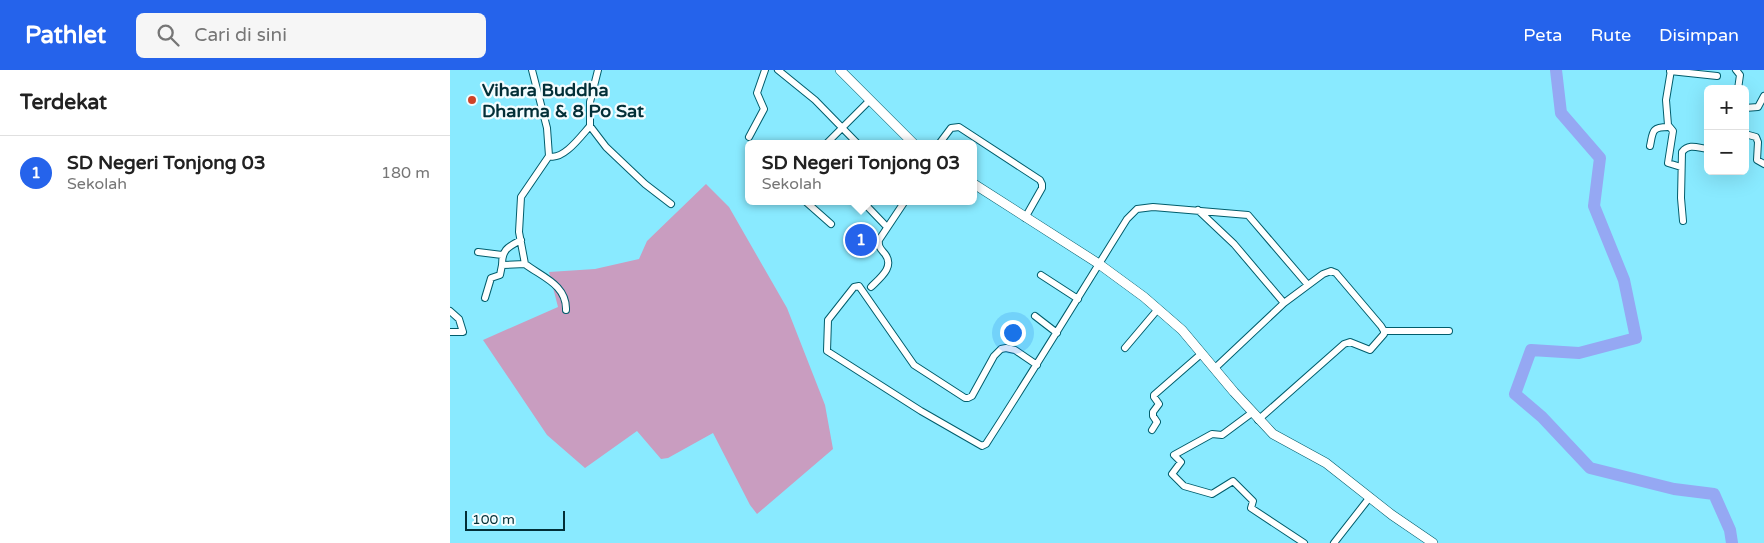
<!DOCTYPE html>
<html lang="id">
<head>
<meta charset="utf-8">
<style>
  :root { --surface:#fff; --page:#f6f6f6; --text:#222; --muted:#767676; --line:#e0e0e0; --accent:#2563eb }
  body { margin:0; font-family:"Varela Round",sans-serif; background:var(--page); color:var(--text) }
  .controls { position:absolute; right:15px; top:15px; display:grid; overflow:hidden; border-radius:8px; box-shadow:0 5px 20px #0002 }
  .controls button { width:45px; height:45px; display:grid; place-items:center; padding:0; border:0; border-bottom:1px solid var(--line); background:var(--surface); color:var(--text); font:25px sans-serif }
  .scale { position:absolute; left:15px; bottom:12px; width:100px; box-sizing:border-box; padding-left:5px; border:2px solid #022f37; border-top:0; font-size:14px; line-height:18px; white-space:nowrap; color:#022f37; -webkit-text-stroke:4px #f3fcfe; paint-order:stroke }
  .you { position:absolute; left:562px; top:262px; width:18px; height:18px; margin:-12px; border:4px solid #fff; border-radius:50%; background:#1a73e8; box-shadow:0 0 0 8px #1a73e833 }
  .badge { display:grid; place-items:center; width:32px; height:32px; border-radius:50%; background:var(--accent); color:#fff; font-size:16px; font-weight:700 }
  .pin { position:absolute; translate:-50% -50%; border:2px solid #fff; box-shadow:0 1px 5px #0006 }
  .popup { position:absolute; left:295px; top:70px; width:232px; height:65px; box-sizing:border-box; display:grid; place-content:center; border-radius:8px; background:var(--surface); filter:drop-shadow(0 1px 4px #0005); font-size:16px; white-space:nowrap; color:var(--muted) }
  .popup b { font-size:19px; color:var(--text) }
  .popup::after { content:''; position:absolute; left:50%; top:100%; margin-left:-10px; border:10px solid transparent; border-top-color:var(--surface) }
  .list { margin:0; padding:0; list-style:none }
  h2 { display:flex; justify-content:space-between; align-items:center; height:65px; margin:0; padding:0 20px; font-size:21px }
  h2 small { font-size:16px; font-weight:400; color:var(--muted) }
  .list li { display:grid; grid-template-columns:32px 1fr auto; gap:15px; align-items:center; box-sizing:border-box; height:75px; padding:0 20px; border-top:1px solid var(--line) }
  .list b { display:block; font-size:19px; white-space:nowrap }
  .list p { margin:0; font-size:16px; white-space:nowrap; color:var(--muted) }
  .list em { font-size:16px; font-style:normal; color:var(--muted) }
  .icon { flex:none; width:28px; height:28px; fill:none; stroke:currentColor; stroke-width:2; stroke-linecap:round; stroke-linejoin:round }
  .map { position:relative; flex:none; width:1314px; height:473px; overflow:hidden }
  header { display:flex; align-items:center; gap:30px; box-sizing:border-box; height:70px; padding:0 25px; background:var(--accent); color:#fff }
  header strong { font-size:24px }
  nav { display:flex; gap:28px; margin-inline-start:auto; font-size:18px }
  .search { width:350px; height:45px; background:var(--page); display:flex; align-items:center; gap:12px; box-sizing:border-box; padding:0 18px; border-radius:8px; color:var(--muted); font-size:19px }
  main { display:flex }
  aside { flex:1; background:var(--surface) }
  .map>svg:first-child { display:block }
</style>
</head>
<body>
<header>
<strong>Pathlet</strong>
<div class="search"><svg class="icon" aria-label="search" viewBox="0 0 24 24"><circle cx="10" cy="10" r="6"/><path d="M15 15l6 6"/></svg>Cari di sini</div>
<nav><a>Peta</a><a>Rute</a><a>Disimpan</a></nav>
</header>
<main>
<aside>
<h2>Terdekat<small></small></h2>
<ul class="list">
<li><span class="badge">1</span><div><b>SD Negeri Tonjong 03</b><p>Sekolah</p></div><em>180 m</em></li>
</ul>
</aside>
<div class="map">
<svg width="1314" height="473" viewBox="0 0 1314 473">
  <rect width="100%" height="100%" fill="#89eaff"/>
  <!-- green -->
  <path fill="#c99dc0" d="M 256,114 L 279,137 L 337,238 L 375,335 L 383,379 L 307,444 L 300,435 L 263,363 L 218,388 L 211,389 L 187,361 L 135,398 L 97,365 L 33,270 L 108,237 L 99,202 L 145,199 L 189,189 L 197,171 Z"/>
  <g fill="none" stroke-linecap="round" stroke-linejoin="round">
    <!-- river -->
    <path stroke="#95a8f3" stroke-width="12" d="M 1106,0 L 1111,43 L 1150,88 L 1144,136 L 1174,210 L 1186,268 L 1129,283 L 1081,280 L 1065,324 L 1092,347 L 1140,398 L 1224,419 L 1264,424 L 1280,460 L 1282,473"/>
    <!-- street casing -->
    <g stroke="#015d6c" stroke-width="8">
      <path id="street" d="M 82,0 L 97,58 L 99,86
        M 148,0 L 140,32 L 140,56 L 156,77 L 195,114 L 221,134
        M 328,0 L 365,30 L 408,74
        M 1221,0 L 1216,30 L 1218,55 L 1223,61 L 1218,93 L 1231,97
        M 1286,0 L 1290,5 L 1288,19
        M 1220,1 L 1267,6
        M 1295,38 L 1308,37 L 1314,26
        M 1295,64 L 1306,67 L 1308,72 L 1307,90 L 1314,94
        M 299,67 L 314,39 L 307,23 L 315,0
        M 376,74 L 420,30
        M 489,74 L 501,58 L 509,57 L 590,110 L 592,114 L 592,118 L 575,148
        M 1200,76 C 1203,62 1201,57 1218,57
        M 355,131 L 381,154
        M 412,131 L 437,157
        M 748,140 L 784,174 L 834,233
        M 1233,151 L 1231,128 L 1232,82 C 1239,73 1248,78 1258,79
        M 71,170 C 58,177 52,179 52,195 L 75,194
        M 28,182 L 52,185
        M 591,205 L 628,229
        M 421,217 C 430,208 445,197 435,184 C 431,179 428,177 429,170 L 455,131
        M 35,228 L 41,208 L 50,205 L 52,195
        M 116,240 C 117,215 92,207 75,194 L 69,162 L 71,127 L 99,86 C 113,91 131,66 140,56
        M 0,241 L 9,249 L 13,262 L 0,262
        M 585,246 L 607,263
        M 934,261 L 999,261
        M 675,278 L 708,239
        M 587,295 L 565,280 L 556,278 L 551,279 L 544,286 L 522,326 L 518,328 L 515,328 L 464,295 L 409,216 L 404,217 L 378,250 L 377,281 L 471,341 L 532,376 L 536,374 C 584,300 630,224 677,149 L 687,139 L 703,137 L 798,145 L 858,215
        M 764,299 L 834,233 L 873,204 L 881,201 L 886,203 L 931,256 L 934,261 L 934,264 L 920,280 L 900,272 L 894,274 L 808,350
        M 803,342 L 772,365 L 762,364 L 724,385 L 731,392 L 722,404 L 734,416 L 762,424 L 783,411 L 803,431 L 801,438 L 854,473
        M 702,360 L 707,352 L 703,346 L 703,342 L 709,334 L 704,327 L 704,325 L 751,284
        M 884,473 L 920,427"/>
    </g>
    <!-- secondary casing -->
    <g stroke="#015d6c" stroke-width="10">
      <path id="secondary" d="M 390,0 L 464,74
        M 524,114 L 649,194 L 694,227 L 732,260 L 784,322 L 823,364 L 876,393 L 942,445 L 983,473"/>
    </g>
    <!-- street -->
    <use href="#street" stroke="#fff" stroke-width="6"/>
    <!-- secondary -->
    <use href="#secondary" stroke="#fff" stroke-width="9"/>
  </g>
  <!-- markers -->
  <circle fill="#ce4328" stroke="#f3fcfe" stroke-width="2" cx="22" cy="30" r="5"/>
  <g text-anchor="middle" stroke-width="4.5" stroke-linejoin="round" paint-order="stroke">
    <!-- poi labels -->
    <g font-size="18" font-weight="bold" fill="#022f37" stroke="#f3fcfe" text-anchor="start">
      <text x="32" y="26">Vihara Buddha<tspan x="32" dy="21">Dharma &amp; 8 Po Sat</tspan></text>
    </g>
  </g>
</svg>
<div class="controls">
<button>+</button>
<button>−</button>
</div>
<div class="scale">100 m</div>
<div class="you"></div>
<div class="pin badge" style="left:411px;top:170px">1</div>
<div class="popup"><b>SD Negeri Tonjong 03</b>Sekolah</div>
</div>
</main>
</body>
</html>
